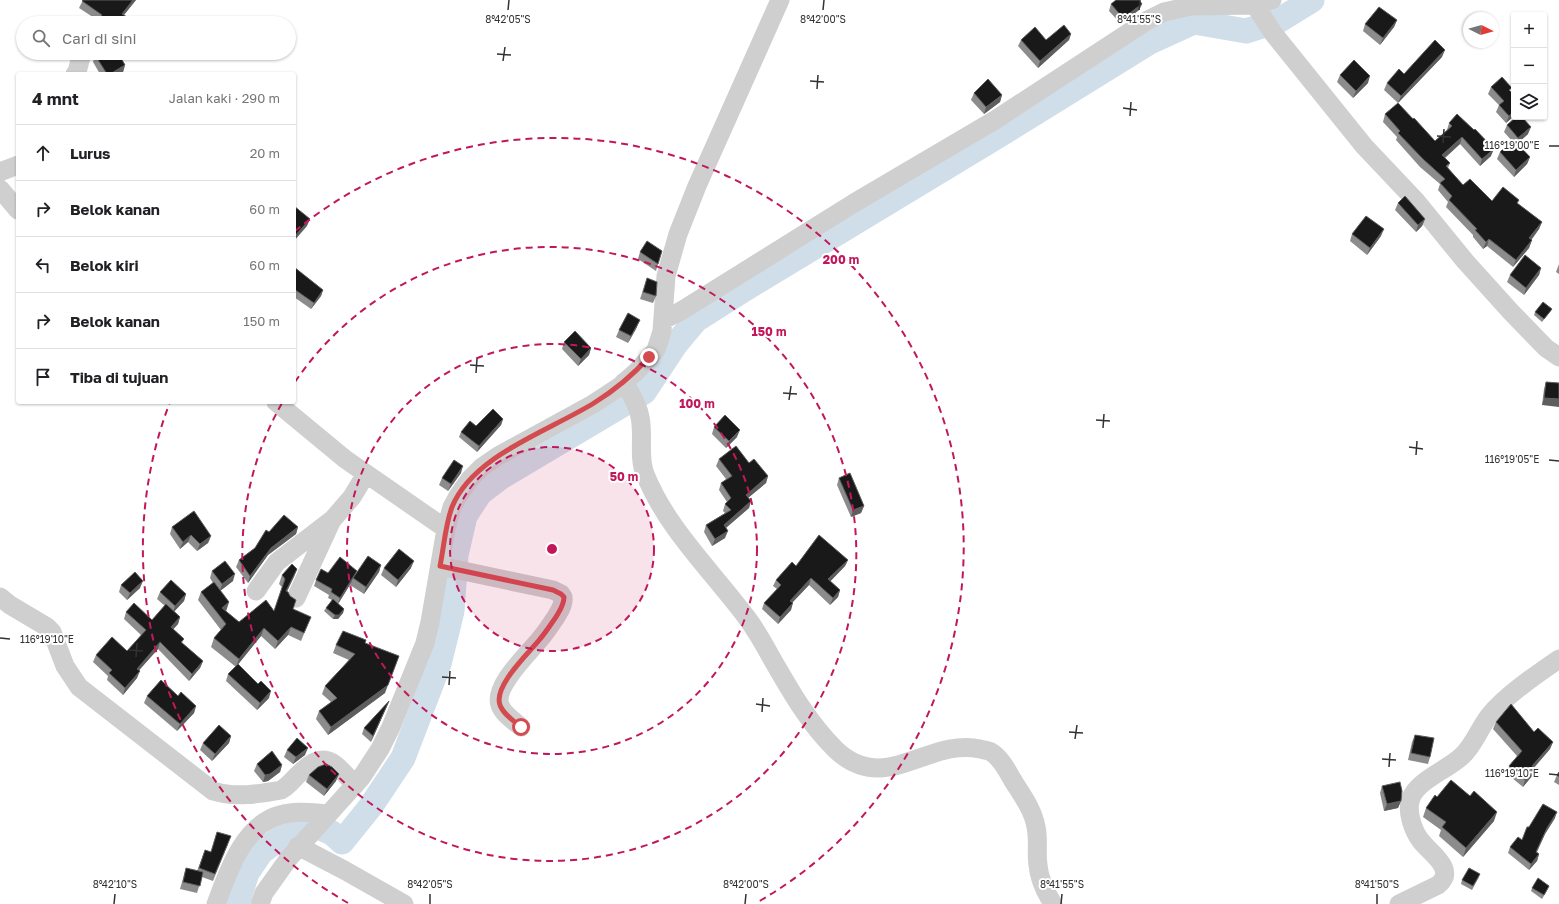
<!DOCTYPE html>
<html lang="id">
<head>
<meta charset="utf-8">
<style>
  :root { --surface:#fff; --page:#f6f6f6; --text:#202124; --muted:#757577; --line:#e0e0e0 }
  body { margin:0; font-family:"Golos Text",sans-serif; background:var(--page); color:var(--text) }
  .controls { position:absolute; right:12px; top:12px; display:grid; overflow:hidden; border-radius:4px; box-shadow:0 1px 3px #0004 }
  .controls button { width:36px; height:36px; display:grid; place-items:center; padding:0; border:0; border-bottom:1px solid var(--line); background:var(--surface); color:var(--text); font:20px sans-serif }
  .compass { position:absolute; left:1463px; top:12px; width:36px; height:36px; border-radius:50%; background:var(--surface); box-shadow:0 1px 3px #0004; rotate:95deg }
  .stop { position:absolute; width:12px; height:12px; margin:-9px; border:3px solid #d34b4f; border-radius:50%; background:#fff }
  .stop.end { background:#d34b4f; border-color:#fff; box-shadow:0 1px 4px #0008 }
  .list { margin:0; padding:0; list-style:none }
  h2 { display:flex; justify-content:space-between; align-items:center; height:52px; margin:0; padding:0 16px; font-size:17px }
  h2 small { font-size:13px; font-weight:400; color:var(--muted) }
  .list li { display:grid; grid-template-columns:26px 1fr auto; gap:12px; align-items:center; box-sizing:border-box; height:56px; padding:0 16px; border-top:1px solid var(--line) }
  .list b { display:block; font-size:15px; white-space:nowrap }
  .list em { font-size:13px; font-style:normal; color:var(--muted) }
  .icon { flex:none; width:22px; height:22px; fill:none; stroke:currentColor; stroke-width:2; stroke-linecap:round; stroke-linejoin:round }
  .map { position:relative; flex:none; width:1559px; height:904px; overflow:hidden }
  .search { position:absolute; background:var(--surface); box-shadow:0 1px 3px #0004; left:16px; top:16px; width:280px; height:44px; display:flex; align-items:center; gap:10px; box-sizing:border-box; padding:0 14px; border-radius:22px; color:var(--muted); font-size:15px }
  .panel { position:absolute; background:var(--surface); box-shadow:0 1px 3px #0004; left:16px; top:72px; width:280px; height:332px; border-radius:4px }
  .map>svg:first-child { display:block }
</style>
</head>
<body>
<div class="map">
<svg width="1559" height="904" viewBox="0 0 1559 904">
  <rect width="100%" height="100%" fill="#fff"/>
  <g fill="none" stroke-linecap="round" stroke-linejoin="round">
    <!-- river -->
    <path stroke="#cfdee8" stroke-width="25" d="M 237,904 L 247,873 L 261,852 L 304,821 L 332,833 L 342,842 L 371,806 L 403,758 L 439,664 L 452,611 L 456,555 L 465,516 L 480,493 L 501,477 L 644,392 L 675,345 L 696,320 L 745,289 L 1001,134 L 1148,43 L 1194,22 L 1246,31 L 1278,21 L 1312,0"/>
    <!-- minor -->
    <path stroke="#cfcfcf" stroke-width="19" d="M 1255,5 L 1273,33 L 1364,146 L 1416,201 L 1465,261 L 1511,312 L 1546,348 L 1559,357
      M 75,74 L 77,72 L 82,53
      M 0,172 L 18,165
      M 0,189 L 18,210
      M 663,320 L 681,311 L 854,203 L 995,120 L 1148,20 L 1164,12 L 1191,6 L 1255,5 L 1272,0
      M 624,382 C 630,393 638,404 640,417 C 644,435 638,457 645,474 C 667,529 712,571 747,618 C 756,630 764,644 771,657 C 790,690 808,722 835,749 C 884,797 929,737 980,749 C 983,750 988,750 991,752 C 1000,757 1007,770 1012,779 C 1021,794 1033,809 1036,827 C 1039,840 1036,852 1038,865 C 1039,878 1046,893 1053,904
      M 276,402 L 345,459 L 446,529
      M 440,566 L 553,590 L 561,594 L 563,597 C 564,605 560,610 556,617 C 551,624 546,632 540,639 C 529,653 493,686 500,705 C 503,714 514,721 521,727
      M 256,591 L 277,562 L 333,519 L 352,497 L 366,474
      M 0,597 L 10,605 L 47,627 L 52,632 L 65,666 L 79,687 L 213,791 C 235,798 259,794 281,790 C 289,786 293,779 300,773 C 326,747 336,765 355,785
      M 296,598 L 331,522
      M 298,846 L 344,870 L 404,904
      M 216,904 C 228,872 243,825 280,815 C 296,810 313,813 329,814
      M 260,904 L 264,893 L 289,858 L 361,778 L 380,749 L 391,727 L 425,643 L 430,622 L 446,529 L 452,507 L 458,496 L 470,479 L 482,467 L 498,456 L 593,404 L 619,387 L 637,371 L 656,350 L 662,331 L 666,276 L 678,234 L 697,186 L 780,0
      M 1399,904 L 1438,885 C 1457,869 1430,853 1421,841 C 1413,831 1406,811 1411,798 C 1418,780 1447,770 1462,756 C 1474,745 1479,729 1489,716 C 1505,696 1537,674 1559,659"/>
  </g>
  <!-- wall -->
  <path fill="#8c8c8c" d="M 83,0 L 136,0 L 124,15 L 137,23 L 98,23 L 99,21 L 79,8 Z
    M 1139,0 L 1142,4 L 1139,10 L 1121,24 L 1109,11 L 1111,4 Z
    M 1397,20 L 1394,27 L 1380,45 L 1363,31 L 1365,24 Z
    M 1071,34 L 1069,40 L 1038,68 L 1018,46 L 1021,40 L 1046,40 Z
    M 95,55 L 125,65 L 123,72 L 119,74 L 100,74 L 93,62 Z
    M 1442,57 L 1398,103 L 1384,90 L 1387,83 L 1404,74 Z
    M 1340,75 L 1368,83 L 1353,98 L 1337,82 Z
    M 1491,87 L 1510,91 L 1514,95 L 1514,116 L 1506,123 L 1496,112 L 1499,105 L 1488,94 Z
    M 974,93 L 1002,95 L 1000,102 L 984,114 L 971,100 Z
    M 1385,114 L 1413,119 L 1435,141 L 1447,130 L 1449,123 L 1491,156 L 1480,166 L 1460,144 L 1445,158 L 1450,163 L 1448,168 L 1463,185 L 1492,201 L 1518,204 L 1542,222 L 1539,229 L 1531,240 L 1532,240 L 1529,248 L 1513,267 L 1487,246 L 1483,249 L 1473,237 L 1473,235 L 1446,207 L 1448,202 L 1438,190 L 1440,184 L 1420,167 L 1396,140 L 1397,137 L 1383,122 Z
    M 1507,125 L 1528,134 L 1517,144 L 1530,157 L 1527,164 L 1514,177 L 1497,159 L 1500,152 L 1512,141 L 1504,132 Z
    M 1398,203 L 1425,219 L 1422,226 L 1416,232 L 1395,210 Z
    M 1352,234 L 1381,236 L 1367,255 L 1350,241 Z
    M 640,252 L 658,264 L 656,271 L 638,259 Z
    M 1559,264 L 1559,274 L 1556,272 Z
    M 294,267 L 323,290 L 321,296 L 311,309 L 294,297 Z
    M 1541,268 L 1539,275 L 1524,295 L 1507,282 L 1510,275 Z
    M 647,278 L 656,296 L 653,303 L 640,299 Z
    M 1552,309 L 1550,312 L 1542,322 L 1534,315 L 1535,312 Z
    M 637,327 L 628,343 L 616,337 L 619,330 Z
    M 564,342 L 591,348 L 589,355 L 578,366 L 562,349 Z
    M 1546,382 L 1559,383 L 1542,405 L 1544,389 Z
    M 503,419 L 501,425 L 477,452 L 459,437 L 461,432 L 476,426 Z
    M 714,427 L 737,437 L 726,448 L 712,434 Z
    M 719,459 L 749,463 L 768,476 L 766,483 L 748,498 L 751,501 L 749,508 L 726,528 L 725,538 L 712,546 L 704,532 L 706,525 L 725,513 L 723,511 L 725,504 L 727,502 L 719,490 L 721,483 L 726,479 L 716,466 Z
    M 461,473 L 448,491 L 439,485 L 442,478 Z
    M 839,478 L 864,506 L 861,513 L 851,517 L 837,485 Z
    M 172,527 L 211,536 L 208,543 L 197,551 L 188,542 L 180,549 L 170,534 Z
    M 298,527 L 296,534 L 268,555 L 248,583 L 236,567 L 239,560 L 255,548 L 269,532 Z
    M 848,560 L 845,566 L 830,581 L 840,590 L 838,597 L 830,605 L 809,585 L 792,603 L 791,610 L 778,624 L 762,609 L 764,603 L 777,589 L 773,586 L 776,580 L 796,566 Z
    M 381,565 L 379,572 L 364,594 L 350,585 L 351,583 L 338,604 L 344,609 L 343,613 L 338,619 L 333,619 L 324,611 L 326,608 L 332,600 L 328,598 L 329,595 L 314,586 L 316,580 L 328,573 L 357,573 Z
    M 384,568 L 411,568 L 396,587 L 381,575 Z
    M 297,569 L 287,592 L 293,609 L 311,617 L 301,641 L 288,635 L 275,649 L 261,636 L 238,664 L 269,698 L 257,710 L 226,681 L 228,674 L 236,667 L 211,647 L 214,638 L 221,630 L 198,600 L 201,592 L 213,583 L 210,578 L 212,571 L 233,581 L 220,591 L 229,602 L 226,611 L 239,622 L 274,611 L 282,587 L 279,584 L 282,575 Z
    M 121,585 L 140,588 L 127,600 L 119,592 Z
    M 160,592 L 186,594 L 184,601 L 174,611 L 180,617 L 178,624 L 173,629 L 184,639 L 182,643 L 203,661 L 200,668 L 189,681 L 158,649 L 139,670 L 137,678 L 123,695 L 107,680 L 108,676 L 93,662 L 96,655 L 127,651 L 141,635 L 124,619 L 126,612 L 152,620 L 165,606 L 157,599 Z
    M 365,643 L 385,693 L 328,735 L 316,719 L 319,711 L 331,702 L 322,694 L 325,686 L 349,660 L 333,653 L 336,645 Z
    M 147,696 L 178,696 L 196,706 L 194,713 L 177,731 L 144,703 Z
    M 387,706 L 371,742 L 362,734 L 364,728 Z
    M 1496,722 L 1534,732 L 1553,742 L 1550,749 L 1534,768 L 1532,776 L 1523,787 L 1506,773 L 1509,766 L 1517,756 L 1493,729 Z
    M 1415,735 L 1430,757 L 1428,764 L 1408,760 L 1412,742 Z
    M 231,736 L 229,743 L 212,761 L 200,750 L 203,743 Z
    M 287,750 L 305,755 L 293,764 L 284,757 Z
    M 257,764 L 282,765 L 280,772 L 268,781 L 263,782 L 254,771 Z
    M 1559,772 L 1559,785 L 1554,782 L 1557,775 Z
    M 309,775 L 336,781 L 324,796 L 306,782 Z
    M 1382,786 L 1401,801 L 1398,808 L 1384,811 L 1380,793 Z
    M 1437,797 L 1494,821 L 1463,857 L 1439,836 L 1441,830 L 1423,817 L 1426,808 Z
    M 1555,818 L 1545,834 L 1537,852 L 1539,854 L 1537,861 L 1529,870 L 1508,853 L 1510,847 L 1522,840 L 1529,827 Z
    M 228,844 L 213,881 L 202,877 L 197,893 L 180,889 L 186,868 L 197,871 L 205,850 L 210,852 Z
    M 1479,877 L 1472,890 L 1461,884 L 1462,880 Z
    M 1549,886 L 1548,889 L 1542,899 L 1531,891 L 1532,888 Z"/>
  <!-- shaded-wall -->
  <path fill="#5e5e5e" d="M 133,0 L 136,0 L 119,21 L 122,14 Z
    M 1142,4 L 1139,10 L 1121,24 L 1123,18 Z
    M 1397,20 L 1394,27 L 1380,45 L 1383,38 Z
    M 1071,34 L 1069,40 L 1038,68 L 1040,61 Z
    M 1445,50 L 1442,57 L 1398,103 L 1401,96 Z
    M 125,65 L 123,72 L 119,74 L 110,74 Z
    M 1370,76 L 1368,83 L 1353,98 L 1356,91 Z
    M 1002,95 L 1000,102 L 984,114 L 986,107 Z
    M 1514,111 L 1514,116 L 1506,123 L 1509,116 Z
    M 1531,127 L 1528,134 L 1516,145 L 1518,138 Z
    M 1462,137 L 1460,144 L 1439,163 L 1442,155 Z
    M 1494,149 L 1491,156 L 1480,166 L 1482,159 Z
    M 1530,157 L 1527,164 L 1514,177 L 1516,170 Z
    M 310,219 L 307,226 L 294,241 L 294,237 Z
    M 1425,219 L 1422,226 L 1416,232 L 1418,225 Z
    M 1542,222 L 1539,229 L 1527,246 L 1529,238 Z
    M 1384,229 L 1381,236 L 1367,255 L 1370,248 Z
    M 1489,239 L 1487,246 L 1483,249 L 1486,242 Z
    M 1532,240 L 1529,248 L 1513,267 L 1516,260 Z
    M 1541,268 L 1539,275 L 1524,295 L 1526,288 Z
    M 323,290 L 321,296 L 311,309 L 314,303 Z
    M 640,320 L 637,327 L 628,343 L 631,336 Z
    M 591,348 L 589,355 L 578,366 L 581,359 Z
    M 1544,398 L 1559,399 L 1559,407 L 1542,405 Z
    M 503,419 L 501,425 L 477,452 L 479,446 Z
    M 740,430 L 737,437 L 726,448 L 729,441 Z
    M 463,466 L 461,473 L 448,491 L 451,484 Z
    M 768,476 L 766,483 L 743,502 L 746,495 Z
    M 751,501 L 749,508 L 721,532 L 724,525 Z
    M 864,506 L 861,513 L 851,517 L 853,510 Z
    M 298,527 L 296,534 L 268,555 L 248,583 L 250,576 L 271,548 Z
    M 728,531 L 725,538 L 712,546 L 715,539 Z
    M 191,535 L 188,542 L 180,549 L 183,542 Z
    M 211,536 L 208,543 L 197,551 L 200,544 Z
    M 848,560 L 845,566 L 826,586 L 828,579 Z
    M 414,561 L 411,568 L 396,587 L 398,580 Z
    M 381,565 L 379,572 L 364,594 L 366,587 Z
    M 297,569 L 294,577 L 283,599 L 286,591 Z
    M 357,571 L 353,578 L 351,583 L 338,604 L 340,598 Z
    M 235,574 L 233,581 L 220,591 L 222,584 Z
    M 811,578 L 809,585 L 788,607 L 790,601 Z
    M 143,581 L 140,588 L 127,600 L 130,593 Z
    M 840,590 L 838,597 L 830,605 L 833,598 Z
    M 186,594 L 184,601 L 173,613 L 175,606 Z
    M 229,602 L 226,611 L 219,616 L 222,608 Z
    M 793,603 L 791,610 L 778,624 L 780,617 Z
    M 344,609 L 343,613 L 338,619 L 333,619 L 335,615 Z
    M 180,617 L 178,624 L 169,634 L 171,627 Z
    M 291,627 L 288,635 L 275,649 L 278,641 Z
    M 264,628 L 261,636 L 236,667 L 239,659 Z
    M 160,642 L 158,649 L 134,676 L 137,669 Z
    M 399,656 L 385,693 L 328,735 L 331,727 Z
    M 203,661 L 200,668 L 189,681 L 192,674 Z
    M 140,671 L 137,678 L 123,695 L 125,688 Z
    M 271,691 L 269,698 L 257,710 L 260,703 Z
    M 389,701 L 387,706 L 371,742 L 373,736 Z
    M 196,706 L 194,713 L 177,731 L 180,724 Z
    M 231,736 L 229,743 L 212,761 L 215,754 Z
    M 1553,742 L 1550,749 L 1529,773 L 1532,766 Z
    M 308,748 L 305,755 L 293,764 L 296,757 Z
    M 282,765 L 280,772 L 268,781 L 263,782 L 265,775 Z
    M 1535,769 L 1532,776 L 1523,787 L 1525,780 Z
    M 339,774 L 336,781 L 324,796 L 327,789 Z
    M 1401,801 L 1398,808 L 1384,811 L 1387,804 Z
    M 1497,812 L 1494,821 L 1463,857 L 1466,848 Z
    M 1557,812 L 1555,818 L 1545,834 L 1534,858 L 1547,828 Z
    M 1539,854 L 1537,861 L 1529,870 L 1531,864 Z"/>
  <!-- building -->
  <path fill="#191919" stroke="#5e5e5e" d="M 83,0 L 133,0 L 122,14 L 137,23 L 108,23 L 100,18 L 102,15 L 82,1 Z
    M 1116,0 L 1139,0 L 1142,4 L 1123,18 L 1111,4 Z
    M 1379,7 L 1397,20 L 1383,38 L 1365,24 Z
    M 1064,25 L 1071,34 L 1040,61 L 1021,40 L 1035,27 L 1046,40 Z
    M 1435,40 L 1445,50 L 1401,96 L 1387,83 L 1399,69 L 1404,74 Z
    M 98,53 L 118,53 L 125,65 L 110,74 L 107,74 L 95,55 Z
    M 1354,60 L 1370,76 L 1356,91 L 1340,75 Z
    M 1502,77 L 1512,88 L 1509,90 L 1514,95 L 1514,111 L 1509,116 L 1499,105 L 1504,101 L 1491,87 Z
    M 988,79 L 1002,95 L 986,107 L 974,93 Z
    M 1398,103 L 1413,119 L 1414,118 L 1435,141 L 1452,126 L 1449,123 L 1457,114 L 1474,130 L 1475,129 L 1494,149 L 1482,159 L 1462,137 L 1442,155 L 1450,163 L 1446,166 L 1463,185 L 1470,179 L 1492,201 L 1503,187 L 1519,200 L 1517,203 L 1542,222 L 1529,238 L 1532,240 L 1516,260 L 1489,239 L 1486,242 L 1475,230 L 1477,229 L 1449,200 L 1452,196 L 1440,183 L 1445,179 L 1423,159 L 1398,133 L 1400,131 L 1385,114 Z
    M 1516,117 L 1522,117 L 1531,127 L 1518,138 L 1507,125 Z
    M 1513,139 L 1530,157 L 1516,170 L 1500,152 Z
    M 1405,196 L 1425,219 L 1418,225 L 1398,203 Z
    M 294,206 L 310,219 L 294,237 Z
    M 1366,216 L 1384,229 L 1370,248 L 1352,234 Z
    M 647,241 L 662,251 L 658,264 L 640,252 Z
    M 1525,255 L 1541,268 L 1526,288 L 1510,275 Z
    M 294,267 L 323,290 L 314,303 L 294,289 Z
    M 647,278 L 657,282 L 656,296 L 643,292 Z
    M 1543,302 L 1552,309 L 1544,319 L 1535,312 Z
    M 628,313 L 640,320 L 631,336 L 619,330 Z
    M 575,331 L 591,348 L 581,359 L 564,342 Z
    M 1546,382 L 1559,383 L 1559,399 L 1544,398 Z
    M 493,409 L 503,419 L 479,446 L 461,432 L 470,421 L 476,426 Z
    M 725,415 L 740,430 L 729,441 L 714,427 Z
    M 736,446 L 749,463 L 754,459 L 768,476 L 746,495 L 751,501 L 724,525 L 728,531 L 715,539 L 706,525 L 731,510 L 725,504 L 731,498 L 721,483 L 732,476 L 719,459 Z
    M 454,460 L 463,466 L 451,484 L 442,478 Z
    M 850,473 L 864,506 L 853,510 L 839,478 Z
    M 194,511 L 211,536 L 200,544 L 191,535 L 183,542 L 172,527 Z
    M 284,515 L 298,527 L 271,548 L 250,576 L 239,560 L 255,548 L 266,530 L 269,532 Z
    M 819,535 L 848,560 L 828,579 L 840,590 L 833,598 L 811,578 L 790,601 L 793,603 L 780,617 L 764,603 L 781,585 L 776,580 L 792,562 L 796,566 Z
    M 399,549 L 414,561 L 398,580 L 384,568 Z
    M 368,556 L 381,565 L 366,587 L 353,578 Z
    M 340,557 L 357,571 L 340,598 L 331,592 L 332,589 L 316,580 L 321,569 L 328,573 Z
    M 225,561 L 235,574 L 222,584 L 212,571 Z
    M 292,564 L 297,569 L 286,591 L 288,592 L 290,596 L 296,600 L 293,609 L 311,617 L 304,633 L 291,627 L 278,641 L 264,628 L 239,659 L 214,638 L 226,624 L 201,592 L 214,582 L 229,602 L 222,608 L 239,622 L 266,600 L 274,611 L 285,579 L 282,575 Z
    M 135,572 L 143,581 L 130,593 L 121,585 Z
    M 171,580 L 186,594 L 175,606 L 160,592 Z
    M 333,599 L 344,609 L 339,615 L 335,615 L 326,608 Z
    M 134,603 L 152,620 L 166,604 L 180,617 L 171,627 L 184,639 L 181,642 L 203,661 L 192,674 L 160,642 L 137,669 L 140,671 L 125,688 L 109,673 L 112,670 L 96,655 L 112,637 L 127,651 L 146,630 L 126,612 Z
    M 343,631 L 366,640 L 365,643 L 399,656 L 388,685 L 331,727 L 319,711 L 337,698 L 325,686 L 355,654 L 336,645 Z
    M 238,664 L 258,684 L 261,681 L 271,691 L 260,703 L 228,674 Z
    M 161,680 L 178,696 L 181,692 L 196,706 L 180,724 L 147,696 Z
    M 389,701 L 373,736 L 364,728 Z
    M 1511,704 L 1534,732 L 1538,728 L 1553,742 L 1532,766 L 1535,769 L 1525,780 L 1509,766 L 1522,751 L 1496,722 Z
    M 219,725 L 231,736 L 215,754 L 203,743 Z
    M 1415,735 L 1434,738 L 1430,757 L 1411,753 Z
    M 297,738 L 308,748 L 296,757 L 287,750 Z
    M 272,751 L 282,765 L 270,774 L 265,775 L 257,764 Z
    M 326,764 L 332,767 L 339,774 L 327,789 L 309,775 L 318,767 Z
    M 1559,772 L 1559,777 L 1557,775 Z
    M 1451,780 L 1470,796 L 1474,791 L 1497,812 L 1466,848 L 1442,827 L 1446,822 L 1426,808 L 1435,795 L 1437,797 Z
    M 1400,782 L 1402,791 L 1401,801 L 1387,804 L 1382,786 Z
    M 1543,804 L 1557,812 L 1547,828 L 1536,852 L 1539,854 L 1531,864 L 1510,847 L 1518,837 L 1522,840 L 1527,827 L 1529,827 Z
    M 217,832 L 231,836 L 215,874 L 199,868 L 205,850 L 211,852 Z
    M 186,868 L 203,872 L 200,886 L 183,882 Z
    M 1469,868 L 1480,874 L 1473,886 L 1462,880 Z
    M 1538,878 L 1549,886 L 1544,895 L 1532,888 Z"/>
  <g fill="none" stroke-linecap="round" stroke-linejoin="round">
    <!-- route -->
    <path stroke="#d34b4f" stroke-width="5" d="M 521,727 C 514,721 503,714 500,705 C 493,686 529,653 540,639 C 546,632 551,624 556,617 C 560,610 564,605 564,597 L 561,594 L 553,590 L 440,566 C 444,547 445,526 452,507 C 473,455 549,431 594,403 C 615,390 633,375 649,357"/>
  </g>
  <!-- ticks -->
  <path fill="none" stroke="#323232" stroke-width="1.5" d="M 508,10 L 509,0M 823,10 L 824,0M 1139,10 L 1140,0M 497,54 L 511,55M 503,61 L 505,47M 810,81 L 824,82M 817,89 L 818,75M 1123,108 L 1137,110M 1130,116 L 1131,102M 1437,136 L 1451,137M 1443,143 L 1444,129M 1549,146 L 1559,146M 470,365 L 484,366M 476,373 L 477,359M 783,393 L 797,394M 789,400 L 791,386M 1096,420 L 1110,421M 1103,428 L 1104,414M 1409,447 L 1423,449M 1416,455 L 1417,441M 1549,460 L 1559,461M 0,638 L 10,639M 129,650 L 143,651M 136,657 L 137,643M 442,677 L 456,678M 449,685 L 450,671M 756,704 L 770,706M 762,712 L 763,698M 1069,732 L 1083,733M 1075,739 L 1077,725M 1382,759 L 1396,760M 1389,767 L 1390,753M 1549,774 L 1559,775M 114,904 L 115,894M 430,904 L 430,894M 745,904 L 746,894M 1061,904 L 1062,894M 1377,904 L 1377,894"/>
  <!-- distance rings -->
  <circle cx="552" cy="549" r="102" fill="#c2185b" fill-opacity=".12"/>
  <g fill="none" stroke="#c2185b" stroke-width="2" stroke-dasharray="7 5">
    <circle cx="552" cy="549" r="102"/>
    <circle cx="552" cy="549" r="205"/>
    <path d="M295 382A307 307 0 1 1 282 403"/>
    <path d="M348 903A409 409 0 0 1 170 402M295 231A409 409 0 1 1 756 903"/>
  </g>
  <g font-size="10" text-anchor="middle" fill="#323232" stroke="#fff" stroke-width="4" stroke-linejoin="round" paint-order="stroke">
    <text x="508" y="23">8°42'05"S</text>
    <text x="823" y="23">8°42'00"S</text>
    <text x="1139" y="23">8°41'55"S</text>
    <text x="1512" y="149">116°19'00"E</text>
    <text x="1512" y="463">116°19'05"E</text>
    <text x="47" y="643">116°19'10"E</text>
    <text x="1512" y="777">116°19'10"E</text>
    <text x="115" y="888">8°42'10"S</text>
    <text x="430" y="888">8°42'05"S</text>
    <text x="746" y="888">8°42'00"S</text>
    <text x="1062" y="888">8°41'55"S</text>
    <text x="1377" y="888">8°41'50"S</text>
  </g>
  <circle cx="552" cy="549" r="6" fill="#c2185b" stroke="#fff" stroke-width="2"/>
  <g font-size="12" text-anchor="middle" font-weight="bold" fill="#c2185b" stroke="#fff" stroke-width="4" stroke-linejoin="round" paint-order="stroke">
    <text x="841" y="264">200 m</text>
    <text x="769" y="336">150 m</text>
    <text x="697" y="408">100 m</text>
    <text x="624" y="481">50 m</text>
  </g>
</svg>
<div class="controls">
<button>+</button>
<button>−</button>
<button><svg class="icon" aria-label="layers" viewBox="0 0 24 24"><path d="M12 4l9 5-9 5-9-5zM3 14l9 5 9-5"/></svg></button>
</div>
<svg class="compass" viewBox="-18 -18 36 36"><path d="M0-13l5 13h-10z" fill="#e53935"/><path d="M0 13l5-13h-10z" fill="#757577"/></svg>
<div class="stop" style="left:521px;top:727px"></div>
<div class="stop end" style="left:649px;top:357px"></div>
<div class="search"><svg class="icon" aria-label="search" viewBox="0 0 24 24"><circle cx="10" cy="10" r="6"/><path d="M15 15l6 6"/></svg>Cari di sini</div>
<section class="panel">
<h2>4 mnt<small>Jalan kaki · 290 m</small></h2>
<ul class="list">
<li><svg class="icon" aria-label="ahead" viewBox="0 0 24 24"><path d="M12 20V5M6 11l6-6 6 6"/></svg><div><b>Lurus</b></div><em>20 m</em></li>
<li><svg class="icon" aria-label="right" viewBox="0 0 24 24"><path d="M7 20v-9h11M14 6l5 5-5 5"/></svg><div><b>Belok kanan</b></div><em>60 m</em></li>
<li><svg class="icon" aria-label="left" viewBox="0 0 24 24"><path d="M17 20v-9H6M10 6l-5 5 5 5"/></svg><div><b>Belok kiri</b></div><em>60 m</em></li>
<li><svg class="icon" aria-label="right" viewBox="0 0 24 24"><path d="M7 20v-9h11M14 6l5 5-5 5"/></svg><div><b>Belok kanan</b></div><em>150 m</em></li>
<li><svg class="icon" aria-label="arrive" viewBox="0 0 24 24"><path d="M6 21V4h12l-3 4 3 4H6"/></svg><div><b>Tiba di tujuan</b></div></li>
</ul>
</section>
</div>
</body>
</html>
